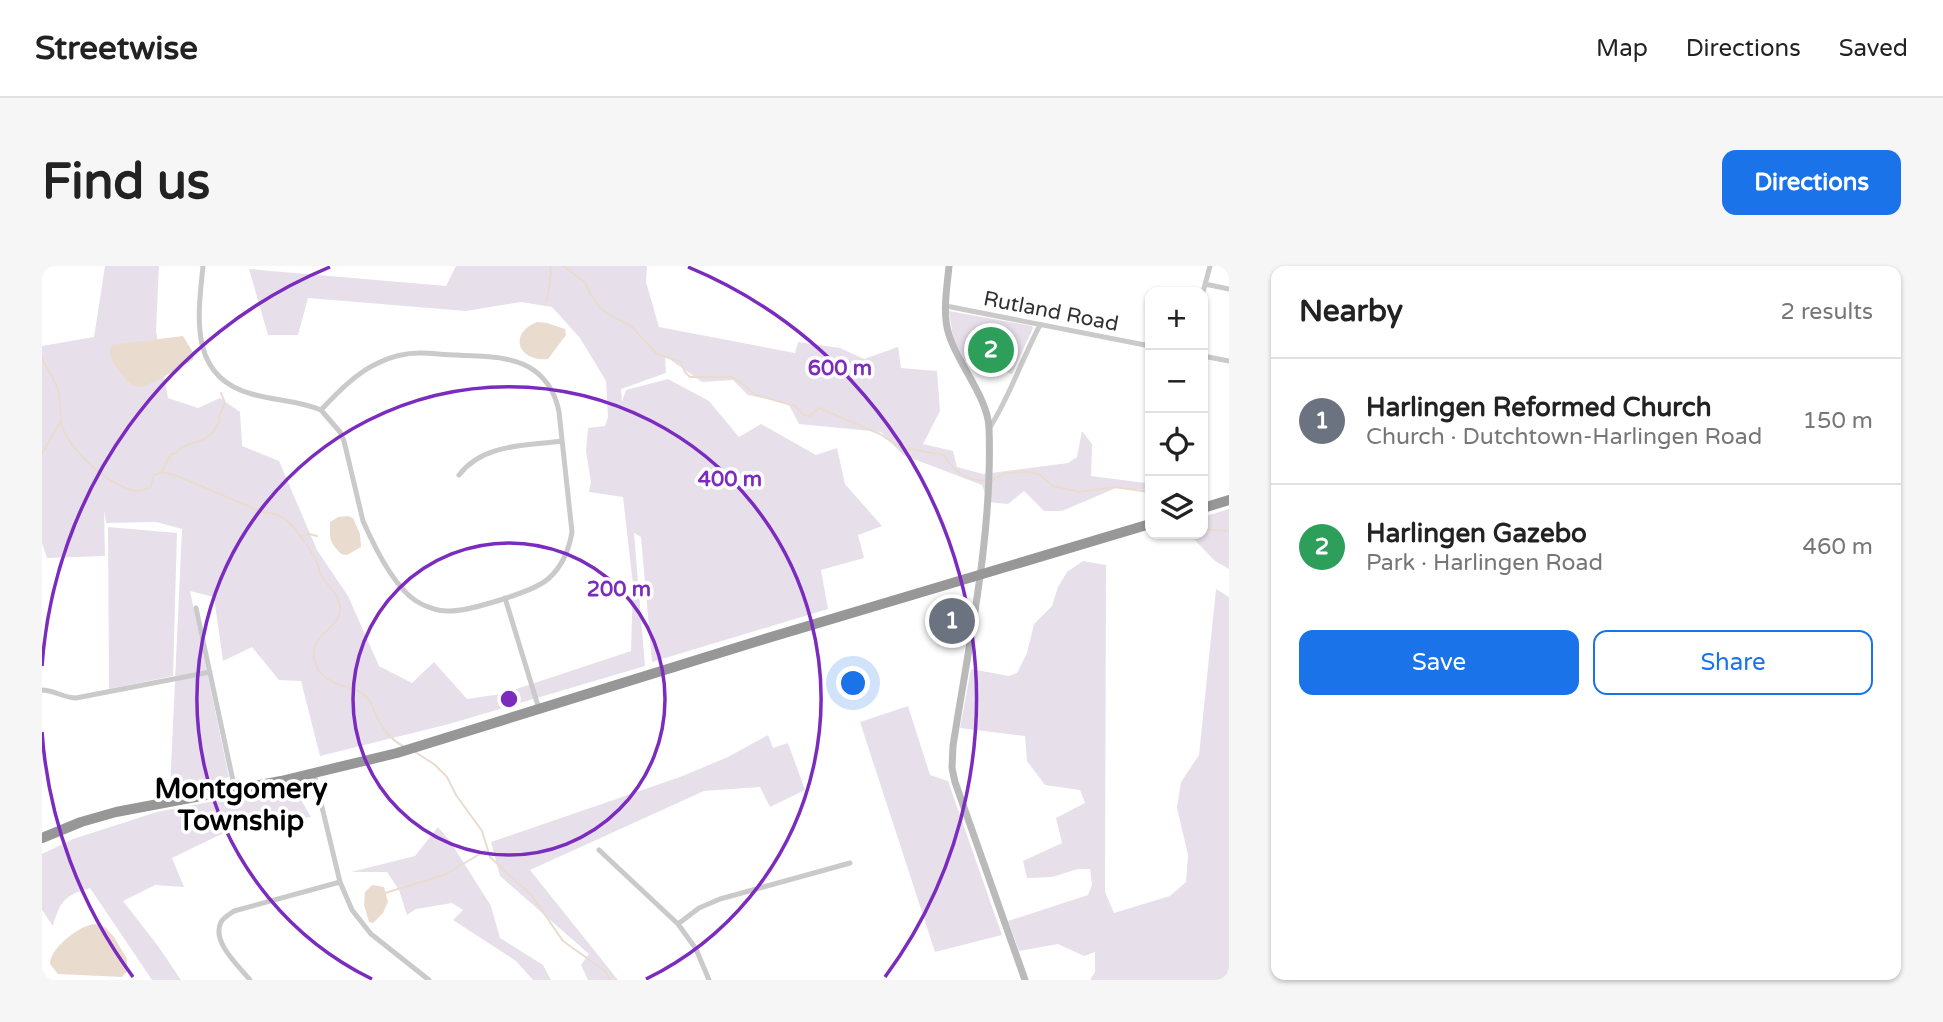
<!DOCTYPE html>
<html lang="en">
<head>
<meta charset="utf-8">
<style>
  :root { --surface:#fff; --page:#f6f6f6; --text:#222; --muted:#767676; --line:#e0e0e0; --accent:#1a73e8 }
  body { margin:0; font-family:"Varela Round",sans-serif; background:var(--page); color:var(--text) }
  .controls { position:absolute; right:21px; top:21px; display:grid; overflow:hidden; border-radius:14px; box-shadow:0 2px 5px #0004 }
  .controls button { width:63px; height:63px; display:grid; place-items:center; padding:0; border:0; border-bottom:2px solid var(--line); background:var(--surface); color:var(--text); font:35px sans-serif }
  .you { position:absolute; left:812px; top:418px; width:24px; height:24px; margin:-18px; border:5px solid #fff; border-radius:50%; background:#1a73e8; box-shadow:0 0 0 10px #1a73e833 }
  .badge { display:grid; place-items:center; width:46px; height:46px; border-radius:50%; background:var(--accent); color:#fff; font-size:23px; font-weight:700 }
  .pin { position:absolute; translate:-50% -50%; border:4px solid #fff; box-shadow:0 2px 7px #0006 }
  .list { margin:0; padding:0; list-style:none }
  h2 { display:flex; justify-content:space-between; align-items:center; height:91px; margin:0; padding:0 28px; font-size:30px }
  h2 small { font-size:23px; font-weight:400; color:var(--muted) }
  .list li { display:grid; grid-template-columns:46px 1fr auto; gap:21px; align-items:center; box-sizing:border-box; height:126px; padding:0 28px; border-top:2px solid var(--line) }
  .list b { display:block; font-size:26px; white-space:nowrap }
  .list p { margin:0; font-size:23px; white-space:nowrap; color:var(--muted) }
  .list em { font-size:23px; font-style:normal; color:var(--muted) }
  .actions { display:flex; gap:14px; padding:21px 28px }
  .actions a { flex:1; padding:16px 0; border:2px solid var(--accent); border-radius:14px; text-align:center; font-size:24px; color:var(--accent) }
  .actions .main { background:var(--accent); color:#fff }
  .icon { flex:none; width:38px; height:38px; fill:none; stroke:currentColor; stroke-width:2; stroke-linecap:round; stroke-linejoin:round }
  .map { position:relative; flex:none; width:1187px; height:714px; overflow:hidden; border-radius:14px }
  header { display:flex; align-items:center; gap:42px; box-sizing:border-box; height:98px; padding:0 35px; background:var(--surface); border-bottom:2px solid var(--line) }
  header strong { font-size:33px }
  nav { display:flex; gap:38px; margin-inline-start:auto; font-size:24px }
  .intro { display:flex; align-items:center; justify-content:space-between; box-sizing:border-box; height:168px; padding:0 42px }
  h1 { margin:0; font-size:49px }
  .button { padding:18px 32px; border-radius:14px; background:var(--accent); color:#fff; font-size:24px; font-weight:700 }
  main { display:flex; gap:42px; padding:0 42px }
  aside { flex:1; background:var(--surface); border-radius:14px; box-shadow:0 2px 5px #0004 }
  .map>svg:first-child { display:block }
</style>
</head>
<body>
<header>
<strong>Streetwise</strong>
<nav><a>Map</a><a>Directions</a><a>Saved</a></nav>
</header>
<div class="intro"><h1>Find us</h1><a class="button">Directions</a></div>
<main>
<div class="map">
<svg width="1187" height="714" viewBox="0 0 1187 714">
  <rect width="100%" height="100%" fill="#fff"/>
  <!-- green -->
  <path fill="#e7e0eb" d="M 63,0 L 117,0 L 114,65 L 126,132 L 156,142 L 178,132 L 198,146 L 200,180 L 237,195 L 275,284 L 306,330 L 337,400 L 370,417 L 392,396 L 425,433 L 459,428 L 589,385 L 591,319 L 581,231 L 547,226 L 549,216 L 544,185 L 546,162 L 563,160 L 566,151 L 564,115 L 538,72 L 510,41 L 479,36 L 424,45 L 266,32 L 256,69 L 226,69 L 207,3 L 404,20 L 414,0 L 605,0 L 604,16 L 617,61 L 753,87 L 756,76 L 798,82 L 822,93 L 856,81 L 859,102 L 895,105 L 898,145 L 881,178 L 911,185 L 915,201 L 941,208 L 1026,197 L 1035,191 L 1040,165 L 1050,178 L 1049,210 L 1104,217 L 1108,219 L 1108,224 L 1074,222 L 1020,245 L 1002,245 L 982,225 L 966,238 L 946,236 L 940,219 L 861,189 L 839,166 L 757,158 L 746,137 L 706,129 L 691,114 L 660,116 L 623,90 L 624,107 L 579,123 L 580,136 L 584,124 L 626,113 L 667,135 L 697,171 L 719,158 L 774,189 L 795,182 L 803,218 L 840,260 L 816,269 L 822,292 L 779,304 L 786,343 L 610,396 L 599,271 L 592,267 L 603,400 L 407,458 L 278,490 L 259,415 L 237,414 L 210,381 L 181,395 L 172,331 L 148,325 L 187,511 L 128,523 L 140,263 L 114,256 L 64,257 L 62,244 L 63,290 L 5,292 L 0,277 L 0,80 L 52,71 Z
    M 907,45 L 990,60 L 991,62 L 970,108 L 934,96 L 923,95 L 911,72 Z
    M 1187,243 L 1187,303 L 1173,295 L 1147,268 L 1161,268 L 1161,251 Z
    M 66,261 L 135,267 L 131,410 L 67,423 Z
    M 1041,295 L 1064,299 L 1063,626 L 1072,647 L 1128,630 L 1144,616 L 1146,589 L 1135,542 L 1139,516 L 1157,489 L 1174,323 L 1187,331 L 1187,714 L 1048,714 L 1053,706 L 1053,686 L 1042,690 L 1016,678 L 977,685 L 966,655 L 1046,629 L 1050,619 L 1048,603 L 1036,603 L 1010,611 L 985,612 L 981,595 L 1020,577 L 1014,552 L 1043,537 L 1038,524 L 1003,519 L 985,495 L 983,470 L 918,462 L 929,403 L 967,410 L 975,407 L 985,387 L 992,358 L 1010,340 L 1016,321 L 1025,306 Z
    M 866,440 L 888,509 L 906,515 L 960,669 L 893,686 L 818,456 Z
    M 726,469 L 731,482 L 746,477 L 763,524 L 728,541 L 718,521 L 662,525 L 488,604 L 576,714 L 546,714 L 539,699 L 547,688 L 458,610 L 449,576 L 638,511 L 686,491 Z
    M 251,520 L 269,551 L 196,560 L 130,592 L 142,621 L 113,619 L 81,635 L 116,680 L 139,714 L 110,714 L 48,622 C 23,629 18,635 11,660 L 0,644 L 0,588 L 31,573 L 115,546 Z
    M 396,561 L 408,575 L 449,640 L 458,672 L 501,699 L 509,714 L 491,714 L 474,695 L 411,654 L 421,644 L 410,637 L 374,643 L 365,649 L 357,624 L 345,606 L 309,606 L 373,590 Z"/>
  <!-- water -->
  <path fill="#e9dccf" d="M 495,56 L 505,57 L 523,63 L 524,69 L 506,93 C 477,96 465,68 495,56 Z
    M 141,70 L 152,88 L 151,94 C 142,99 107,120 100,121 C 90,122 82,113 77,105 C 71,97 66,90 69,79 Z
    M 306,250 L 311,252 L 318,268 L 319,281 L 305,289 L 299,288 C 286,274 288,273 288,256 L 296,251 Z
    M 330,619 L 342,621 L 346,636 L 341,647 L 331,657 L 327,656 L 322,639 L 323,626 Z
    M 52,658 L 63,661 L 72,671 L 85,693 L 85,705 L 80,711 L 16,708 L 8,698 C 8,682 37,660 52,658 Z"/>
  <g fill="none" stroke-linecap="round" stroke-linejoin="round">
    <!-- stream -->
    <path stroke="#e9dccf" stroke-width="2" d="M 521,0 L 543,16 L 548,27 L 558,42 L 570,50 L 589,60 L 615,88 L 639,96 L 643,106 L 648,111 L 691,111 L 714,129 L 753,140 L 762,149 L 768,150 L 777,142 L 838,168 L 857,181 L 902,189 C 910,205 926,215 945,215
      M 505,35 L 509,7 L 508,0
      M 0,92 C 5,104 14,114 17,127 C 19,137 17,150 20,160 C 27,184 72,225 97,225 C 98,225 107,222 108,222 L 112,209 L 120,206 L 133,209 L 220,246 C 225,247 232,247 236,249 C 250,255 270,285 276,299 C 277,302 277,306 279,309 C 285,321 300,329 298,346 C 294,366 265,368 273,396 C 282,425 313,415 327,434 C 330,438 332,445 334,449 C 340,463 348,473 361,480
      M 0,188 L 18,156
      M 120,205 L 129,188 L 134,187 C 146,170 164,185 178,154 L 177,150 L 183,137 L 179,127
      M 950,215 L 963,207 L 986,206 L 997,208 L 1011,220 L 1037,226 L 1072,221 L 1108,226
      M 1161,263 L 1187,265
      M 259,270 L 267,268 L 275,270
      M 373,486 L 392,498 L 405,511 L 414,529 L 440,565 L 448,591 L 490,630 L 521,675 L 563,705 L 568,714
      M 343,627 L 402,609 L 443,585"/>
    <!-- street -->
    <path stroke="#cacaca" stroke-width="5" d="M 161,0 C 156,50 146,111 210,128 C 234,135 255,134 279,144 C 295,127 314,107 336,97 C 348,91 364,87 378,87 C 390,87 403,89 415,89 C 441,91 472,89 493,105 C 506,115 514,130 517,146 L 530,266 C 527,284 521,300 506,313 C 491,326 425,346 405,345 C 395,345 382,340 374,335 C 351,320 332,280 321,255 L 302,175 L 298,166 L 279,144
      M 1163,18 L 1187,23
      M 1161,26 L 1168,0
      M 904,40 L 1108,80
      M 1161,90 L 1187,95
      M 947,163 C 968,130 980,93 998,59
      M 417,209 C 441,177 485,180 520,175
      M 463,332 L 497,443
      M 154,342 L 193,524
      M 0,424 C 12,424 22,432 34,432 L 168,406
      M 272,508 L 298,616 L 310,644 L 329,668 L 387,714
      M 557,584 L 636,658 L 654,683 L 667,714
      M 636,658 L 657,642 L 678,633 L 808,597
      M 208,714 C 197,700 169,676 179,656 C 182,651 188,648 192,645 L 298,616"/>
    <!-- secondary -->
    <path stroke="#bababa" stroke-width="7" d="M 907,0 C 905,22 900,48 907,69 C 916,98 946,132 947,162 C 951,267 927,377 911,480 L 910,502 L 913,516 L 983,714"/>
    <!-- highway -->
    <path stroke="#979797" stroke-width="10" d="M 1161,242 L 1187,234
      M 0,572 L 39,556 L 74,546 L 239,515 L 355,487 L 716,375 L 1108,258"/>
  </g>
  <!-- distance rings -->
  <g fill="none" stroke="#7b2cbf" stroke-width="3.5">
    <circle cx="467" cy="433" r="156"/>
    <path d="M330 713A312 312 0 1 1 604 713"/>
    <path d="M91 711A468 468 0 0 1 0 466M0 400A468 468 0 0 1 288 1M646 1A468 468 0 0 1 843 711"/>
  </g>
  <g text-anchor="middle" stroke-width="7" stroke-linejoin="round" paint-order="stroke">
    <!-- street labels -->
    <g font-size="21" fill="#303030" stroke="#fff">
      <text transform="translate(1009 45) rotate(11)" y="7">Rutland Road</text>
    </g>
    <!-- district labels -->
    <g font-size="28" font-weight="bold" fill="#000" stroke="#fff">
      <text x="199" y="532">Montgomery<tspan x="199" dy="32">Township</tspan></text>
    </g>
  </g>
  <circle cx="467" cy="433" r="10" fill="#7b2cbf" stroke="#fff" stroke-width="3.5"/>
  <g font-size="21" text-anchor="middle" font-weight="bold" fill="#7b2cbf" stroke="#fff" stroke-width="7" stroke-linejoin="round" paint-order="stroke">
    <text x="798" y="109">600 m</text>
    <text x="688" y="220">400 m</text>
    <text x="577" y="330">200 m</text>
  </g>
</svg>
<div class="controls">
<button>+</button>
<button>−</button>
<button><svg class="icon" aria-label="locate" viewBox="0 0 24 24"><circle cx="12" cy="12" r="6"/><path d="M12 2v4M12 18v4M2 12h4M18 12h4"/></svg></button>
<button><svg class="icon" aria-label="layers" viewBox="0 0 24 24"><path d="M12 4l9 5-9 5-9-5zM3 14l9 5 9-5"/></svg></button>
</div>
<div class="you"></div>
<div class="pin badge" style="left:910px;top:355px;background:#6b7280">1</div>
<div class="pin badge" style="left:949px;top:84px;background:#2e9e5b">2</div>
</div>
<aside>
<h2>Nearby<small>2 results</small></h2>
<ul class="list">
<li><span class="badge" style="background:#6b7280">1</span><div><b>Harlingen Reformed Church</b><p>Church · Dutchtown-Harlingen Road</p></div><em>150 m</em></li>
<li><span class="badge" style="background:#2e9e5b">2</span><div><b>Harlingen Gazebo</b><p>Park · Harlingen Road</p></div><em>460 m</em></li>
</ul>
<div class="actions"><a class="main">Save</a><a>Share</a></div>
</aside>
</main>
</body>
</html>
